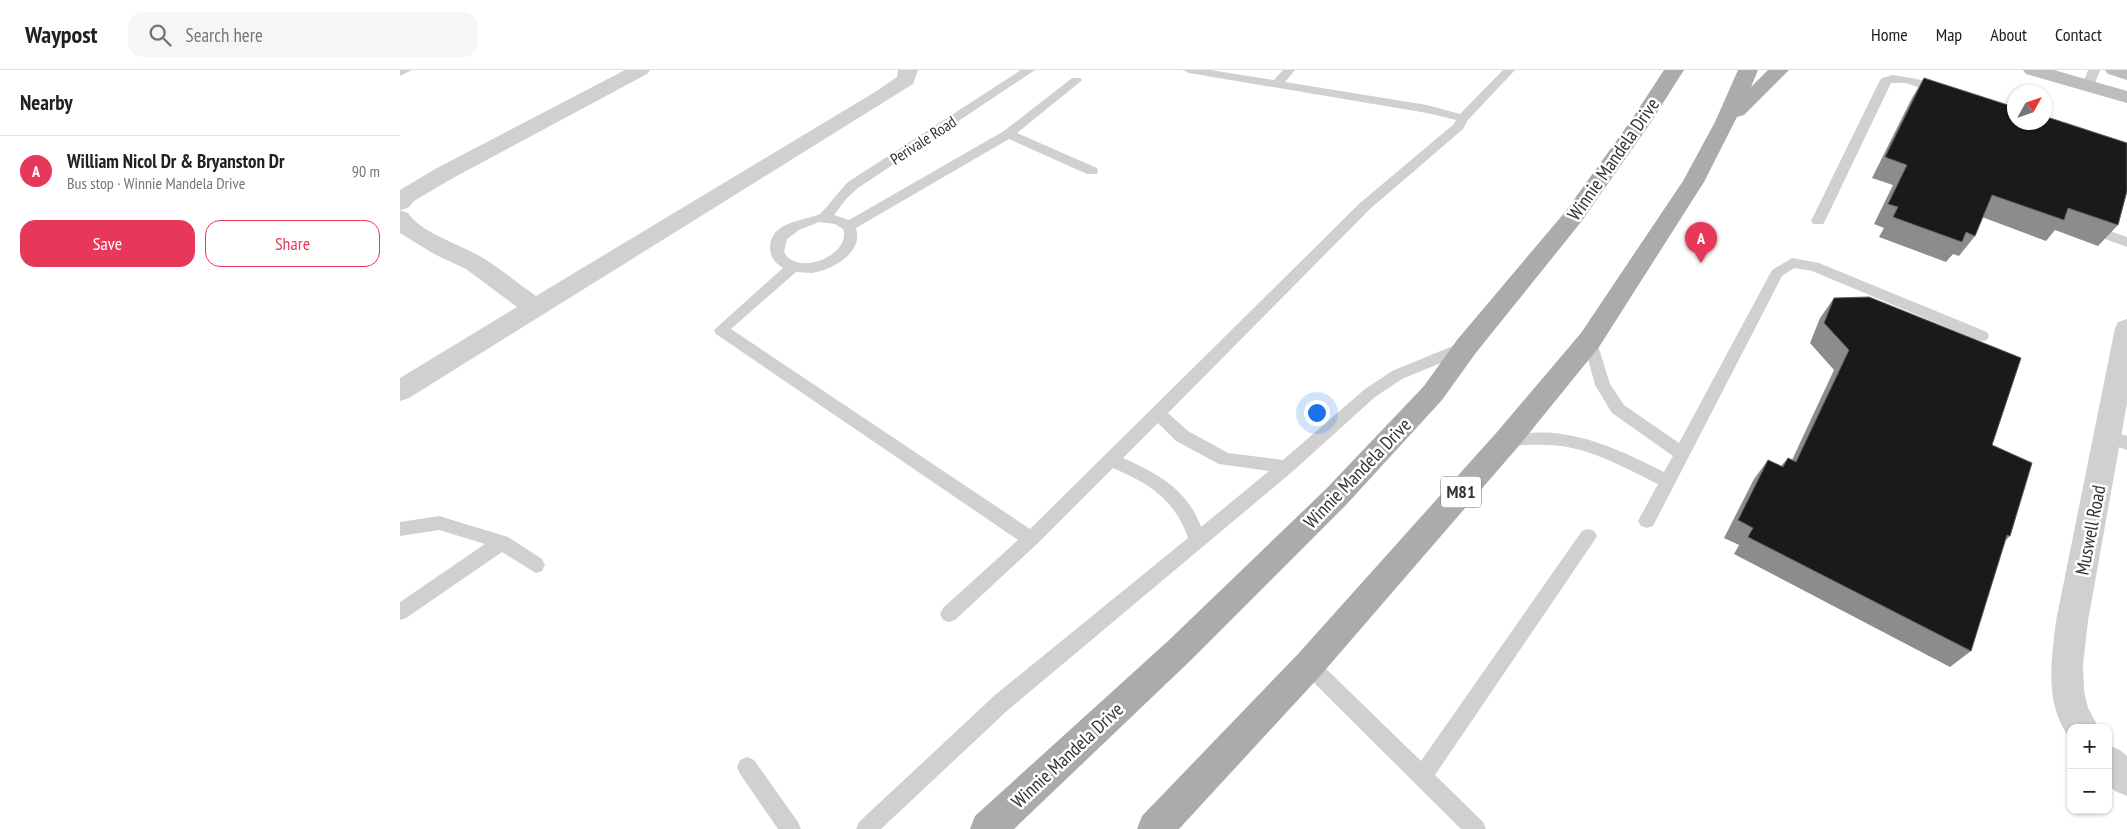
<!DOCTYPE html>
<html lang="en">
<head>
<meta charset="utf-8">
<style>
  :root { --surface:#fff; --page:#f6f6f6; --text:#202124; --muted:#757577; --line:#e0e0e0; --accent:#e73859 }
  body { margin:0; font-family:"PT Sans Narrow",sans-serif; background:var(--page); color:var(--text) }
  .controls { position:absolute; right:15px; bottom:15px; display:grid; overflow:hidden; border-radius:10px; box-shadow:0 1px 4px #0004 }
  .controls button { width:45px; height:45px; display:grid; place-items:center; padding:0; border:0; border-bottom:1px solid var(--line); background:var(--surface); color:var(--text); font:25px sans-serif }
  .compass { position:absolute; left:1607px; top:15px; width:45px; height:45px; border-radius:50%; background:var(--surface); box-shadow:0 1px 4px #0004; rotate:50deg }
  .you { position:absolute; left:916px; top:342px; width:18px; height:18px; margin:-12px; border:4px solid #fff; border-radius:50%; background:#1a73e8; box-shadow:0 0 0 8px #1a73e833 }
  .badge { display:grid; place-items:center; width:32px; height:32px; border-radius:50%; background:var(--accent); color:#fff; font-size:16px; font-weight:700 }
  .pin { position:absolute; translate:-50% -41px; filter:drop-shadow(0 1px 2px #0008) }
  .pin::after { content:''; position:absolute; top:26px; width:18px; height:15px; background:inherit; clip-path:polygon(0 0,100% 0,50% 100%) }
  .list { margin:0; padding:0; list-style:none }
  h2 { display:flex; justify-content:space-between; align-items:center; height:65px; margin:0; padding:0 20px; font-size:21px }
  h2 small { font-size:16px; font-weight:400; color:var(--muted) }
  .list li { display:grid; grid-template-columns:32px 1fr auto; gap:15px; align-items:center; box-sizing:border-box; height:70px; padding:0 20px; border-top:1px solid var(--line) }
  .list b { display:block; font-size:19px; white-space:nowrap }
  .list p { margin:0; font-size:16px; white-space:nowrap; color:var(--muted) }
  .list em { font-size:16px; font-style:normal; color:var(--muted) }
  .actions { display:flex; gap:10px; padding:15px 20px }
  .actions a { flex:1; padding:11px 0; border:1px solid var(--accent); border-radius:15px; text-align:center; font-size:18px; color:var(--accent) }
  .actions .main { background:var(--accent); color:#fff }
  .icon { flex:none; width:28px; height:28px; fill:none; stroke:currentColor; stroke-width:2; stroke-linecap:round; stroke-linejoin:round }
  .map { position:relative; flex:none; width:1727px; height:759px; overflow:hidden }
  header { display:flex; align-items:center; gap:30px; box-sizing:border-box; height:70px; padding:0 25px; background:var(--surface); border-bottom:1px solid var(--line) }
  header strong { font-size:24px }
  nav { display:flex; gap:28px; margin-inline-start:auto; font-size:18px }
  .search { width:350px; height:45px; background:var(--page); display:flex; align-items:center; gap:12px; box-sizing:border-box; padding:0 18px; border-radius:15px; color:var(--muted); font-size:19px }
  main { display:flex }
  aside { flex:1; background:var(--surface) }
  .map>svg:first-child { display:block }
</style>
</head>
<body>
<header>
<strong>Waypost</strong>
<div class="search"><svg class="icon" aria-label="search" viewBox="0 0 24 24"><circle cx="10" cy="10" r="6"/><path d="M15 15l6 6"/></svg>Search here</div>
<nav><a>Home</a><a>Map</a><a>About</a><a>Contact</a></nav>
</header>
<main>
<aside>
<h2>Nearby<small></small></h2>
<ul class="list">
<li><span class="badge">A</span><div><b>William Nicol Dr &amp; Bryanston Dr</b><p>Bus stop · Winnie Mandela Drive</p></div><em>90 m</em></li>
</ul>
<div class="actions"><a class="main">Save</a><a>Share</a></div>
</aside>
<div class="map">
<svg width="1727" height="759" viewBox="0 0 1727 759">
  <rect width="100%" height="100%" fill="#fff"/>
  <g fill="none" stroke-linecap="round" stroke-linejoin="round">
    <!-- service -->
    <path fill="#d0d0d0" fill-rule="evenodd" d="M 0,0 L 12,0 L 0,6 Z
      M 621,0 L 635,0 L 458,118 L 447,128 L 434,145 L 449,150 L 604,61 L 672,8 L 680,8 L 682,10 L 680,12 L 617,63 L 697,98 L 698,101 L 697,104 L 687,104 L 609,69 L 456,158 C 464,182 433,200 412,203 C 407,203 401,202 396,202 L 331,259 L 630,459 L 960,133 L 1054,54 L 1056,50 L 1027,43 L 789,3 L 783,0 L 810,0 L 874,10 L 883,0 L 895,0 L 885,12 L 1027,35 L 1060,44 L 1103,0 L 1115,0 L 1068,50 L 1063,59 L 970,139 L 768,343 L 788,361 L 828,383 L 883,390 L 965,319 L 992,301 L 1065,271 L 1070,273 L 1072,277 L 1070,281 L 1002,309 L 975,327 L 892,402 L 609,639 L 481,759 L 456,759 L 459,752 L 595,625 L 788,468 C 774,428 749,414 713,398 L 637,474 L 555,550 L 549,552 L 543,550 L 540,544 L 543,538 L 618,470 L 316,264 L 314,260 L 383,198 C 376,194 371,188 370,179 C 369,152 403,151 420,144 C 422,143 443,117 448,112 ZM 419,152 L 435,154 L 443,159 C 452,186 396,207 384,182 L 387,169 L 399,160 ZM 758,353 L 776,371 L 819,394 L 869,401 L 801,457 C 788,420 757,403 723,388 Z
      M 1688,0 L 1700,0 L 1694,16 L 1688,20 L 1682,16 Z
      M 1493,5 L 1517,9 L 1544,18 L 1546,21 L 1540,25 L 1506,13 L 1491,13 L 1425,151 L 1423,154 L 1413,154 L 1411,151 L 1480,10 L 1482,8 Z
      M 1710,161 L 1727,167 L 1727,177 L 1705,169 L 1703,166 L 1705,163 Z
      M 1392,188 L 1419,193 L 1587,262 L 1589,266 L 1587,270 L 1582,271 L 1577,270 L 1412,201 L 1394,198 L 1382,206 L 1253,456 L 1247,458 L 1241,456 L 1238,451 L 1258,414 C 1227,399 1196,381 1161,376 C 1143,374 1125,375 1107,376 L 1101,375 L 1099,370 L 1101,365 L 1107,364 C 1125,363 1144,361 1162,364 C 1198,369 1232,386 1264,402 L 1273,386 L 1212,343 L 1195,315 L 1183,270 L 1185,266 L 1190,264 L 1195,266 L 1210,314 L 1224,335 L 1279,373 L 1372,200 Z
      M 1708,360 L 1727,366 L 1727,380 L 1702,371 L 1700,366 L 1702,361 Z
      M 39,446 L 108,467 L 142,489 L 145,495 L 142,501 L 136,503 L 102,482 L 6,548 L 0,550 L 0,532 L 85,474 L 39,460 L 0,466 L 0,452 Z
      M 1188,459 L 1194,461 L 1197,466 L 1194,471 L 1035,705 L 1083,752 L 1086,759 L 1061,759 L 902,601 L 900,595 L 902,589 L 909,586 L 916,589 L 1021,691 L 1182,461 Z
      M 347,687 L 354,690 L 398,752 L 401,759 L 378,759 L 340,704 L 337,697 L 340,690 Z"/>
    <!-- minor -->
    <path fill="#d0d0d0" fill-rule="evenodd" d="M 225,0 L 250,0 L 247,4 L 53,108 L 14,131 L 8,138 L 0,140 L 0,120 L 37,98 Z
      M 498,0 L 518,0 L 513,14 L 9,328 L 0,331 L 0,308 L 117,237 L 66,199 L 34,184 L 0,163 L 0,140 L 8,143 C 21,163 62,175 83,188 C 101,199 118,213 136,226 L 475,22 L 497,7 Z
      M 1727,249 L 1727,333 L 1688,551 L 1683,595 L 1684,621 L 1688,638 L 1699,658 L 1671,658 L 1671,670 C 1644,635 1651,592 1656,551 L 1715,258 L 1718,252 Z
      M 1708,675 L 1720,680 L 1727,686 L 1727,726 L 1715,721 L 1708,715 Z"/>
    <!-- secondary -->
    <path fill="#bdbdbd" fill-rule="evenodd" d="M 1623,0 L 1654,0 L 1727,21 L 1727,33 L 1626,4 Z
      M 1705,0 L 1727,0 L 1727,10 L 1708,4 Z"/>
    <!-- primary -->
    <path fill="#ababab" fill-rule="evenodd" d="M 1264,0 L 1284,0 L 1249,55 L 1181,152 L 1075,284 L 1042,330 L 946,435 L 790,591 L 614,759 L 570,759 L 575,746 L 768,571 L 926,419 L 1024,316 L 1057,270 L 1165,142 L 1230,52 Z
      M 1338,0 L 1358,0 L 1351,17 L 1368,0 L 1389,0 L 1344,45 L 1337,47 L 1304,112 L 1199,277 L 1117,378 L 920,606 L 779,759 L 737,759 L 742,746 L 898,584 L 1097,362 L 1181,263 L 1283,111 L 1315,52 Z"/>
  </g>
  <!-- wall -->
  <path fill="#8c8c8c" d="M 1524,8 L 1718,155 L 1698,176 L 1655,160 L 1646,171 L 1582,147 L 1575,166 L 1559,186 L 1553,184 L 1546,192 L 1479,167 L 1484,158 L 1474,154 L 1493,115 L 1472,108 L 1512,28 Z
    M 1434,228 L 1592,375 L 1610,466 L 1605,471 L 1571,581 L 1550,597 L 1334,484 L 1339,475 L 1324,468 L 1354,409 L 1368,390 L 1381,396 L 1388,388 L 1392,390 L 1434,300 L 1410,273 L 1420,248 Z"/>
  <!-- building -->
  <path fill="#1a1a1a" stroke="#5f5f5f" d="M 1524,8 L 1614,37 L 1614,52 L 1644,52 L 1644,46 L 1727,73 L 1727,121 L 1718,155 L 1668,138 L 1664,150 L 1592,125 L 1575,166 L 1566,162 L 1562,172 L 1493,147 L 1498,137 L 1488,134 L 1507,95 L 1485,87 Z
    M 1469,227 L 1621,288 L 1592,375 L 1632,393 L 1610,466 L 1607,465 L 1571,581 L 1348,467 L 1353,458 L 1338,450 L 1368,390 L 1383,397 L 1388,388 L 1396,392 L 1449,280 L 1424,253 L 1434,228 Z"/>
  <g text-anchor="middle" stroke-width="5" stroke-linejoin="round" paint-order="stroke">
    <!-- far-street labels -->
    <g font-size="16" fill="#333" stroke="#fff">
      <text transform="translate(523 70) rotate(-33)" y="6">Perivale Road</text>
    </g>
    <!-- shield labels -->
    <rect fill="#fff" stroke="#707070" stroke-width="1" x="1041" y="406.5" width="40" height="31" rx="4"/>
    <g font-size="18" font-weight="bold" fill="#333">
      <text x="1061" y="428">M81</text>
    </g>
    <!-- street labels -->
    <g font-size="19" fill="#333" stroke="#fff">
      <text transform="translate(1213 89) rotate(-55)" y="7">Winnie Mandela Drive</text>
      <text transform="translate(957 403) rotate(-46)" y="7">Winnie Mandela Drive</text>
      <text transform="translate(1690 460) rotate(-79)" y="7">Muswell Road</text>
      <text transform="translate(667 685) rotate(-43)" y="7">Winnie Mandela Drive</text>
    </g>
  </g>
</svg>
<div class="controls">
<button>+</button>
<button>−</button>
</div>
<svg class="compass" viewBox="-18 -18 36 36"><path d="M0-13l5 13h-10z" fill="#e53935"/><path d="M0 13l5-13h-10z" fill="#757577"/></svg>
<div class="you"></div>
<div class="pin badge" style="left:1301px;top:193px">A</div>
</div>
</main>
</body>
</html>
